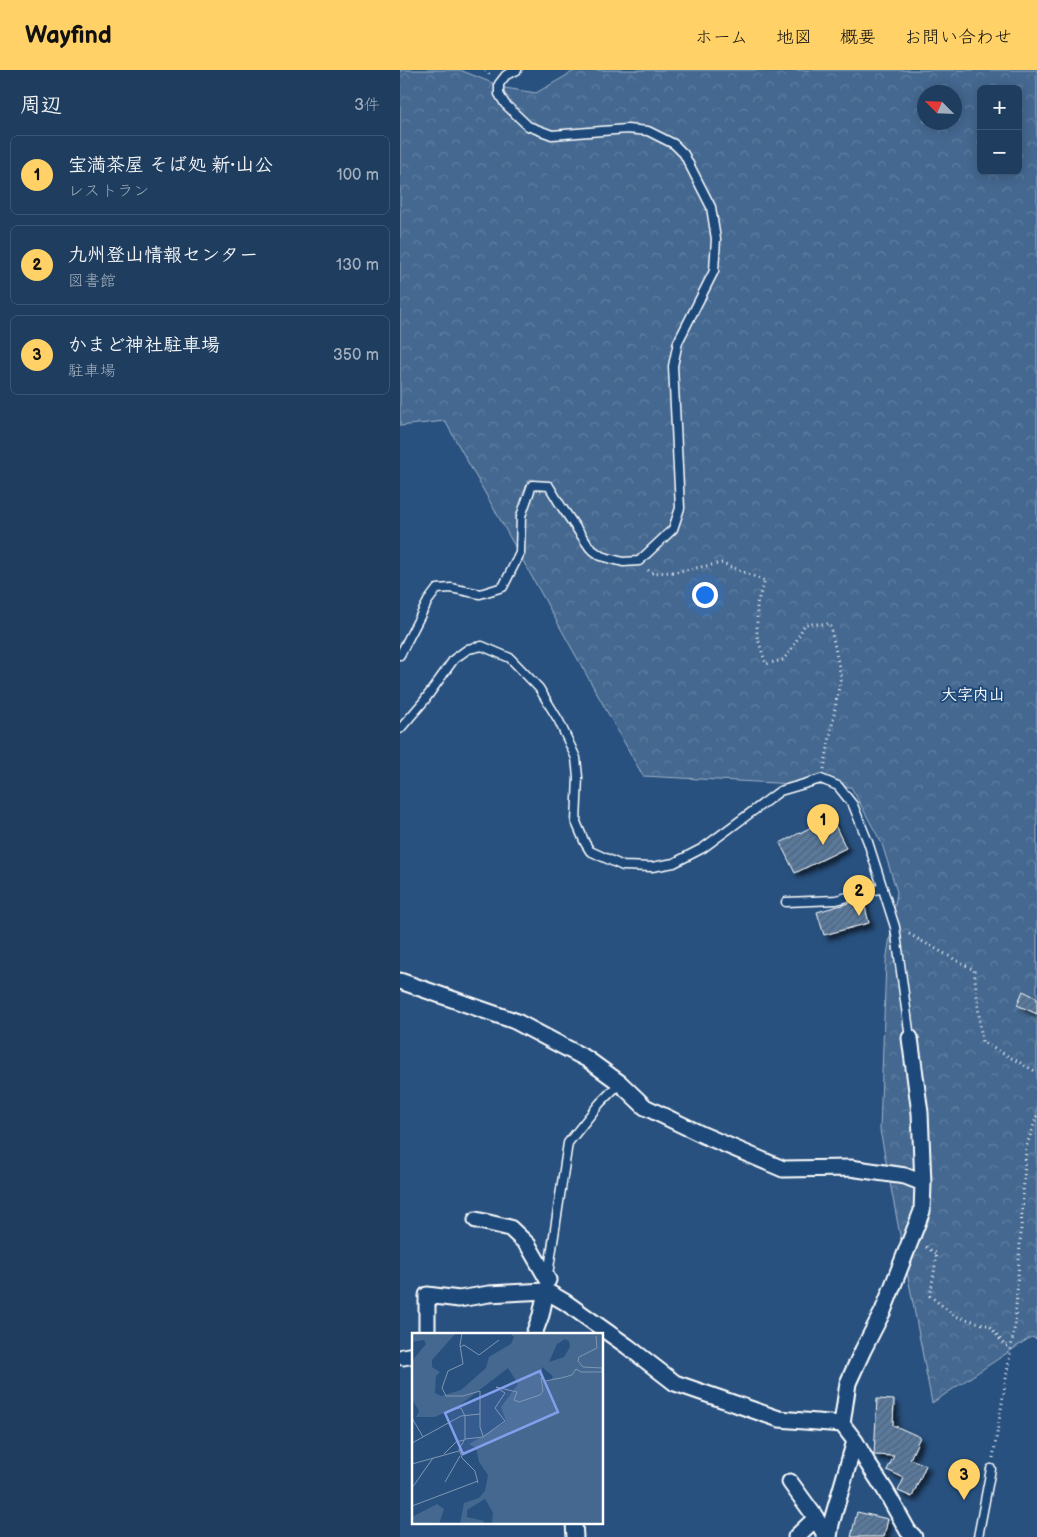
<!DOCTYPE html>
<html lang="ja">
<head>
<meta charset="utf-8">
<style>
  :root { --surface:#1e3d5f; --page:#264465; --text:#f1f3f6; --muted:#a1aebd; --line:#3c5674; --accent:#ffd166 }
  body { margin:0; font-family:"Balsamiq Sans","Klee One",sans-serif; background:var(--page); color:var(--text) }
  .controls { position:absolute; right:15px; top:15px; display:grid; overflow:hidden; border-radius:8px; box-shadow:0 2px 12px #0003 }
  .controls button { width:45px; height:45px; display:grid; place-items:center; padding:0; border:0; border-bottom:1px solid var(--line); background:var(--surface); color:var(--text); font:25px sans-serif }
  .compass { position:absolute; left:517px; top:15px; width:45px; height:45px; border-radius:50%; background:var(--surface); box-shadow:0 2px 12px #0003; rotate:294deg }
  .you { position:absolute; left:304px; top:524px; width:18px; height:18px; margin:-12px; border:4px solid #fff; border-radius:50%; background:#1a73e8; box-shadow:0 0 0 8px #1a73e833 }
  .badge { display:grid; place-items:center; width:32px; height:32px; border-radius:50%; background:var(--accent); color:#111; font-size:16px; font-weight:700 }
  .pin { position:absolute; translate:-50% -41px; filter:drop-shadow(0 1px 2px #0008) }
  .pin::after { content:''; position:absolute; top:26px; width:18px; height:15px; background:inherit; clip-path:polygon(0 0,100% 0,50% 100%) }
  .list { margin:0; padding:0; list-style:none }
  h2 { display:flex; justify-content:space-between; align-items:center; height:65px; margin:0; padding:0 20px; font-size:21px }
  h2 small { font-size:16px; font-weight:400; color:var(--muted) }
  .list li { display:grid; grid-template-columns:32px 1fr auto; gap:15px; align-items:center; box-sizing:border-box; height:80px; margin:0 10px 10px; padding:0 10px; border:1px solid var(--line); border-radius:8px }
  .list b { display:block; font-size:19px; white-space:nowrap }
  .list p { margin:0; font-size:16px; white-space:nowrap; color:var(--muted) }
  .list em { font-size:16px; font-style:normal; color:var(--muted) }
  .map { position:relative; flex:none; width:637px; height:1467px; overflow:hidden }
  header { display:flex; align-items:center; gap:30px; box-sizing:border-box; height:70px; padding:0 25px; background:var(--accent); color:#111 }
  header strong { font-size:24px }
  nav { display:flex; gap:28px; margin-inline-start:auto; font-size:18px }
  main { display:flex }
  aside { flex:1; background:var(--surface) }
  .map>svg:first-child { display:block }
</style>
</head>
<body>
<header>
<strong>Wayfind</strong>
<nav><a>ホーム</a><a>地図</a><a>概要</a><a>お問い合わせ</a></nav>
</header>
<main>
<aside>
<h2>周辺<small>3件</small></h2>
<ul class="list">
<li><span class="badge">1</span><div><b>宝満茶屋 そば処 新•山公</b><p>レストラン</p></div><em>100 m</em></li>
<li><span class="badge">2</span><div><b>九州登山情報センター</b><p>図書館</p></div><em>130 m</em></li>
<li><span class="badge">3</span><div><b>かまど神社駐車場</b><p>駐車場</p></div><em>350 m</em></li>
</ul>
</aside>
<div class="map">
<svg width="637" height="1467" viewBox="0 0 637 1467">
  <defs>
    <pattern id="forest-crowns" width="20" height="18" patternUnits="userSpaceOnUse" patternTransform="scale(1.25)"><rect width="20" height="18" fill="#446890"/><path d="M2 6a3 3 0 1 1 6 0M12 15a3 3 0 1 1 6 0" fill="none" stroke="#607fa1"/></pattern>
    <pattern id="building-hatch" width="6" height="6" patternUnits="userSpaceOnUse" patternTransform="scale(1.25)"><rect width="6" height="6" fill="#5a7a9d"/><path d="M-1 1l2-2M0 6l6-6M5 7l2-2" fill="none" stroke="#536374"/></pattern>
    <filter id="shadow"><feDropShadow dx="4.5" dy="4.5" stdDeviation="2.5" flood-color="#0009"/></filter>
  </defs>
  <rect width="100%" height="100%" fill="#28517f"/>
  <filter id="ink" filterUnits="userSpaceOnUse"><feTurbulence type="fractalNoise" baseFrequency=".02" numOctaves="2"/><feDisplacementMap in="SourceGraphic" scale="10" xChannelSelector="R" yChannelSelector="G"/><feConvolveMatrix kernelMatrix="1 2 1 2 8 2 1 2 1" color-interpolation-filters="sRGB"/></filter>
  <g filter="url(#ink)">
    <!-- forest -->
    <path fill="url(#forest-crowns)" stroke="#a2b4c8" fill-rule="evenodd" d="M 0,0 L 60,0 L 105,18 L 136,23 L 176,0 L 637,0 L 637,1269 L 631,1267 L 532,1333 L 480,1060 L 486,892 L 497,822 L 482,774 L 451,717 L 243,706 L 45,351 L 0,356 ZM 581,19 L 618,19 L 618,101 L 581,101 ZM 524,22 L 554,22 L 554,52 L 524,52 Z"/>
    <!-- building -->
    <path fill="url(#building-hatch)" stroke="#fff" filter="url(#shadow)" d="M 431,747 L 446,778 L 395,803 L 380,773 Z
      M 463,829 L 469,853 L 424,865 L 417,842 Z
      M 623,921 L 637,928 L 637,944 L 617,935 Z
      M 477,1329 L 494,1330 L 493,1355 L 520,1367 L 510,1389 L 526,1395 L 512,1427 L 498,1421 L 504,1408 L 487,1400 L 494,1386 L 474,1385 Z
      M 457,1442 L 488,1449 L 484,1467 L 451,1467 Z"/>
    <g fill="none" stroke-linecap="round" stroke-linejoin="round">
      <!-- lane casing -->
      <g stroke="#fff" stroke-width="11">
        <path id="lane" d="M 0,585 L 28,531 L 37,519 L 51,518 L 80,524 L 103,517 L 120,483 L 121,446 L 132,415 L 149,416 L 161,436 L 190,478 L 201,486 L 223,492 L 239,491 L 273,459 L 280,438 L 273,296 L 278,272 L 314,201 L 316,169 L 311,137 L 284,84 L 274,74 L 248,61 L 227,59 L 152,65 L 128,56 L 105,34 L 99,24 L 99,14 L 106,5 L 117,0
          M 0,659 L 24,631 L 54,589 L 68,579 L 82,576 L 110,588 L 139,618 L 159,651 L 176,688 L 178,707 L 176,752 L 185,773 L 190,781 L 223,796 L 252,797 L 274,793 L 303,778 L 380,721 L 421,709 L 438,716 L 453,735 L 468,772 L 495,857 L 510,968
          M 386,832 L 436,830 L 483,818
          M 148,1205 L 168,1073 L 200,1033 L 220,1013
          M 578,1467 L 591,1399"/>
      </g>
      <!-- street casing -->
      <g stroke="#fff" stroke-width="19">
        <path id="street" d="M 0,911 L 115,951 L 187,989 L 220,1013 L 245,1037 L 303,1065 L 383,1099 L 450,1098 L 505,1106 L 523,1113
          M 510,968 L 520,1043 L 523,1113 L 522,1141 L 483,1241 L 463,1280 L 448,1313 L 442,1354 L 455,1371 L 468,1394 L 485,1420 L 508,1461 L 514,1467
          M 76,1150 L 110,1158 L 128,1175 L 148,1210
          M 27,1264 L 27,1225 L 59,1229 L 89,1224 L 146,1221 L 165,1232 L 227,1276 L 275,1313 L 379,1349 L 442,1354
          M 134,1264 L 141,1245 L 146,1221
          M 3,1287 L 14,1285
          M 390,1412 L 416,1448 L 426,1467
          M 174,1453 L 175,1467
          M 396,1467 L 416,1448
          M 429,1467 L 431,1454 L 455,1371"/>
      </g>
      <!-- path -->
      <path stroke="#fff" stroke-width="3" stroke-dasharray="1 4" stroke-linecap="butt" d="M 85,0 L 91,6
        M 248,500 L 251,503 L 275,502 L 322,493 L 365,511 L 357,533 L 357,566 L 366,594 L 383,590 L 393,577 L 405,554 L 430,554 L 441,606 L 424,699
        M 509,864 L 574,900 L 582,972 L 637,1002
        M 526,1177 L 537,1184 L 530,1226 L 555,1246 L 590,1256 L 605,1276 L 611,1275
        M 593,1388 L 615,1254 L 626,1078 L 637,1045"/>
      <!-- lane -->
      <use href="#lane" stroke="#1f4a7a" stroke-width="8"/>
      <!-- street -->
      <use href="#street" stroke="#1f4a7a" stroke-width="15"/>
    </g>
  </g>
  <g text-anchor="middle" stroke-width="4" stroke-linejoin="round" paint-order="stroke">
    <!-- quarter labels -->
    <g font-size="16" font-weight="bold" fill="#fff" stroke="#1f4a7a">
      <text x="573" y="630">大字内山</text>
    </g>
  </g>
  <!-- overview -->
  <g transform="translate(12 1263)">
    <rect width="191" height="191" fill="#28517f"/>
    <path d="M 0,0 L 44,0 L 20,27 L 20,34 L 28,39 L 24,43 L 23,60 L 29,63 L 49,57 L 74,35 L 77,24 L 99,11 L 102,4 L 98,0 L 191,0 L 191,191 L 80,191 L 81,180 L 73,166 L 55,177 L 55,184 L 72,188 L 71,191 L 48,191 L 52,170 L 67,165 L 73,158 L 76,142 L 67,129 L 64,115 L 57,111 L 91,91 L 94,88 L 89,74 L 106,51 L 96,35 L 48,72 L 23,84 L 4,84 L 7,78 L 0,66 L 0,28 L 14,11 L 12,7 L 0,9 ZM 153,6 L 157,8 L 158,14 L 152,24 L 137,29 L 145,11 ZM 130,34 L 141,43 L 139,47 L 130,48 ZM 25,171 L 32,176 L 27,191 L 0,191 L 0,184 Z" fill="#446890" fill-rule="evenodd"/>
    <path fill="none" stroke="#7e97b2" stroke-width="1" d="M 50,0 L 48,12 L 51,31 L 36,38 L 30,55 L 34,63 L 51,63 L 68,58 L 68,94 L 71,103M 184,3 L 185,15 L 167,24 L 166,28 L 171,34 L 190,35 L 190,39M 48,14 L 52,12 L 67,22 L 87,7M 44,75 L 49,75 L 53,83 L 53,106M 0,85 L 11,104M 0,110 L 49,83 L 68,81M 32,121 L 44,109 L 52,107M 0,131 L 47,118M 33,149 L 48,123M 66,150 L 63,138 L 50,125 L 47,116 L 53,106 L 71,104 L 93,88 L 83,75 L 93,60 L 84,54 L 105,59 L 102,67 L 107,69 L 128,62 L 131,58 L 129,45 L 133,48 L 149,45 L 160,42 L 164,36 L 169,39 L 192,39M 0,155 L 21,125M 0,173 L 66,148"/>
    <path fill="#839eea" fill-opacity="0.15" stroke="#839eea" stroke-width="2.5" d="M 128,38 L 146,79 L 51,121 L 33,80 Z"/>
    <rect width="191" height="191" fill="none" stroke="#fff" stroke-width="2.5"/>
  </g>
</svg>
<div class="controls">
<button>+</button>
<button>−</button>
</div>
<svg class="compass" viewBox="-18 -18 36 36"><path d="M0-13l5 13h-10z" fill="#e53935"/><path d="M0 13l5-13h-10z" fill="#a1aebd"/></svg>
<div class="you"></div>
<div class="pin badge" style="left:423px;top:775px">1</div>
<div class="pin badge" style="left:459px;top:846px">2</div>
<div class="pin badge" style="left:564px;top:1430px">3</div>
</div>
</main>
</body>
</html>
